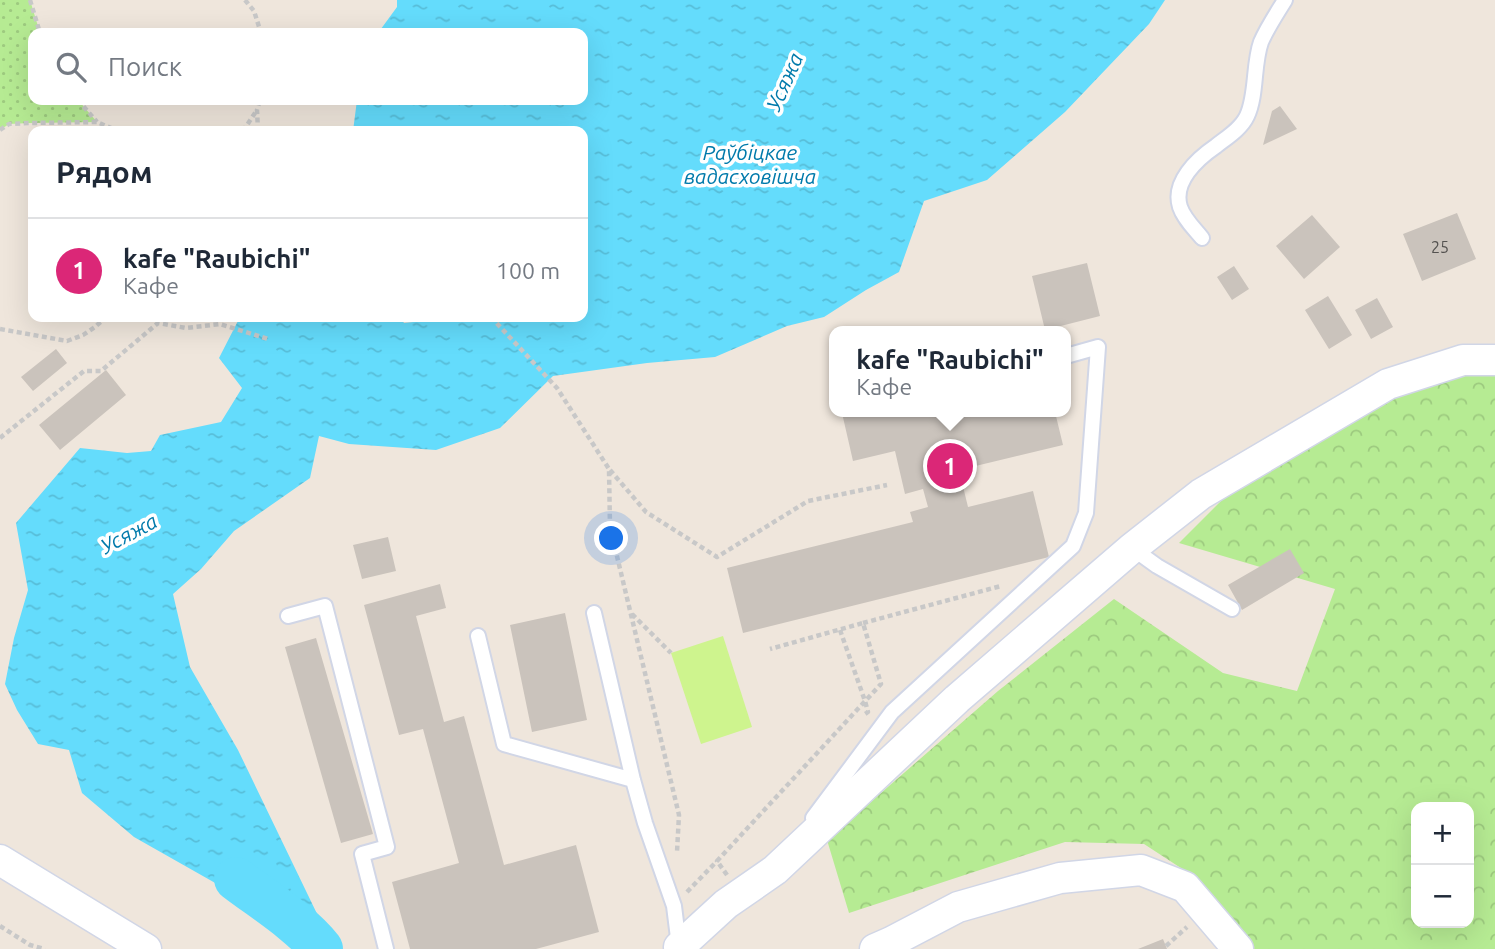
<!DOCTYPE html>
<html lang="ru">
<head>
<meta charset="utf-8">
<style>
  :root { --surface:#fff; --page:#f6f6f7; --text:#1f2937; --muted:#747a83; --line:#e0e1e3; --accent:#db2777 }
  body { margin:0; font-family:Ubuntu,sans-serif; background:var(--page); color:var(--text) }
  .controls { position:absolute; right:21px; bottom:21px; display:grid; overflow:hidden; border-radius:14px; box-shadow:0 7px 28px #0002 }
  .controls button { width:63px; height:63px; display:grid; place-items:center; padding:0; border:0; border-bottom:2px solid var(--line); background:var(--surface); color:var(--text); font:35px sans-serif }
  .you { position:absolute; left:612px; top:539px; width:24px; height:24px; margin:-18px; border:5px solid #fff; border-radius:50%; background:#1a73e8; box-shadow:0 0 0 10px #1a73e833 }
  .badge { display:grid; place-items:center; width:46px; height:46px; border-radius:50%; background:var(--accent); color:#fff; font-size:23px; font-weight:700 }
  .pin { position:absolute; translate:-50% -50%; border:4px solid #fff; box-shadow:0 2px 7px #0006 }
  .popup { position:absolute; left:829px; top:326px; width:242px; height:91px; box-sizing:border-box; display:grid; place-content:center; border-radius:14px; background:var(--surface); filter:drop-shadow(0 2px 5px #0005); font-size:23px; white-space:nowrap; color:var(--muted) }
  .popup b { font-size:26px; color:var(--text) }
  .popup::after { content:''; position:absolute; left:50%; top:100%; margin-left:-14px; border:14px solid transparent; border-top-color:var(--surface) }
  .list { margin:0; padding:0; list-style:none }
  h2 { display:flex; justify-content:space-between; align-items:center; height:91px; margin:0; padding:0 28px; font-size:30px }
  h2 small { font-size:23px; font-weight:400; color:var(--muted) }
  .list li { display:grid; grid-template-columns:46px 1fr auto; gap:21px; align-items:center; box-sizing:border-box; height:105px; padding:0 28px; border-top:2px solid var(--line) }
  .list b { display:block; font-size:26px; white-space:nowrap }
  .list p { margin:0; font-size:23px; white-space:nowrap; color:var(--muted) }
  .list em { font-size:23px; font-style:normal; color:var(--muted) }
  .icon { flex:none; width:38px; height:38px; fill:none; stroke:currentColor; stroke-width:2; stroke-linecap:round; stroke-linejoin:round }
  .map { position:relative; flex:none; width:1495px; height:949px; overflow:hidden }
  .search { position:absolute; background:var(--surface); box-shadow:0 7px 28px #0002; left:28px; top:28px; width:560px; height:77px; display:flex; align-items:center; gap:18px; box-sizing:border-box; padding:0 24px; border-radius:14px; color:var(--muted); font-size:26px }
  .panel { position:absolute; background:var(--surface); box-shadow:0 7px 28px #0002; left:28px; top:126px; width:560px; height:196px; border-radius:14px }
  .map>svg:first-child { display:block }
</style>
</head>
<body>
<div class="map">
<svg width="1495" height="949" viewBox="0 0 1495 949">
  <defs>
    <pattern id="grass-dots" width="8" height="8" patternUnits="userSpaceOnUse" patternTransform="scale(1.75)"><rect width="8" height="8" fill="#b6eb93"/><path d="M2 2h.1M6 6h.1" fill="none" stroke="#9dca7f" stroke-width="1.8" stroke-linecap="round"/></pattern>
    <pattern id="forest-crowns" width="20" height="18" patternUnits="userSpaceOnUse" patternTransform="scale(1.75)"><rect width="20" height="18" fill="#b6eb93"/><path d="M2 6a3 3 0 1 1 6 0M12 15a3 3 0 1 1 6 0" fill="none" stroke="#9dca7f"/></pattern>
    <pattern id="water-ripples" width="26" height="14" patternUnits="userSpaceOnUse" patternTransform="scale(1.75)"><rect width="26" height="14" fill="#64dcfc"/><path d="M2 4q2-2 4 0t4 0M15 11q2-2 4 0t4 0" fill="none" stroke="#57bdd8"/></pattern>
  </defs>
  <rect width="100%" height="100%" fill="#efe6dc"/>
  <!-- grass -->
  <path fill="url(#grass-dots)" d="M 0,0 L 30,0 L 40,33 L 33,33 L 33,100 L 78,100 L 97,122 L 30,123 L 9,124 L 0,130 Z"/>
  <!-- forest -->
  <path fill="url(#forest-crowns)" fill-rule="evenodd" d="M 1495,366 L 1495,949 L 1250,949 L 1187,872 L 1144,844 L 1065,842 L 849,913 L 827,840 L 998,691 L 1114,599 L 1223,673 L 1297,691 L 1335,589 L 1179,543 L 1244,478 L 1358,406 ZM 1416,807 L 1469,807 L 1469,923 L 1416,923 Z"/>
  <!-- pitch -->
  <path fill="#cef48e" d="M 723,636 L 752,727 L 701,744 L 671,653 Z"/>
  <!-- water -->
  <path fill="url(#water-ripples)" d="M 397,0 L 1165,0 L 1149,24 L 1065,112 L 987,180 L 924,201 L 899,272 L 866,290 L 824,317 L 787,326 L 715,357 L 647,363 L 553,376 L 500,428 L 436,450 L 349,444 L 319,436 L 310,478 L 234,531 L 201,569 L 173,594 L 190,667 L 238,750 L 334,949 L 283,914 L 247,901 L 134,837 L 82,793 L 69,750 L 38,744 L 17,710 L 5,684 L 14,638 L 28,590 L 16,523 L 80,448 L 127,453 L 151,451 L 160,435 L 221,422 L 242,388 L 219,358 L 240,317 L 400,317 L 404,323 L 441,319 L 444,317 L 583,317 L 583,131 L 353,131 L 357,100 L 583,100 L 583,33 L 378,33 L 397,7 Z"/>
  <g fill="none" stroke-linecap="round" stroke-linejoin="round">
    <!-- river -->
    <path stroke="#64dcfc" stroke-width="44" d="M 236,879 C 262,899 301,923 321,949"/>
  </g>
  <!-- building -->
  <path fill="#cac3bc" d="M 1280,106 L 1297,129 L 1263,145 L 1272,111 Z
    M 1457,213 L 1476,259 L 1422,281 L 1403,234 Z
    M 1312,215 L 1340,247 L 1304,279 L 1276,246 Z
    M 1087,263 L 1100,316 L 1045,330 L 1032,276 Z
    M 1234,266 L 1249,289 L 1232,300 L 1217,277 Z
    M 1328,296 L 1352,335 L 1329,349 L 1305,310 Z
    M 1377,298 L 1393,327 L 1371,339 L 1355,310 Z
    M 56,349 L 67,363 L 33,391 L 21,377 Z
    M 106,370 L 126,395 L 60,450 L 39,425 Z
    M 848,412 L 1055,412 L 1063,445 L 959,470 L 968,507 L 1033,491 L 1049,557 L 743,633 L 727,568 L 913,522 L 910,512 L 928,507 L 923,489 L 905,494 L 895,451 L 853,461 L 842,413 Z
    M 388,537 L 396,571 L 362,579 L 353,545 Z
    M 1290,549 L 1304,573 L 1242,610 L 1228,585 Z
    M 440,584 L 446,608 L 416,616 L 444,722 L 464,716 L 504,865 L 576,845 L 599,932 L 536,949 L 410,949 L 392,882 L 459,863 L 423,729 L 399,735 L 364,605 Z
    M 565,613 L 587,720 L 532,732 L 510,625 Z
    M 316,638 L 373,834 L 341,843 L 285,647 Z
    M 1163,939 L 1167,949 L 1138,949 Z"/>
  <g fill="none" stroke-linecap="round" stroke-linejoin="round">
    <!-- lane casing -->
    <g stroke="#d1d6e6" stroke-width="18">
      <path id="lane" d="M 1202,238 C 1194,228 1184,219 1180,207 C 1172,182 1197,159 1216,146 C 1226,138 1241,129 1247,116 C 1257,95 1253,64 1261,42 C 1267,28 1277,13 1285,0
        M 1132,548 L 1157,566 L 1232,609
        M 594,613 L 633,780 L 645,823 L 674,906 L 679,946
        M 288,616 L 325,606 L 387,847 L 362,854 L 386,949
        M 478,636 L 504,744 L 633,780
        M 813,818 L 892,712 L 1073,546 L 1086,513 L 1098,347 L 1066,356"/>
    </g>
    <!-- street casing -->
    <g stroke="#d1d6e6" stroke-width="33">
      <path id="street" d="M 0,860 L 146,949
        M 679,947 L 726,904 L 775,870 L 957,699 L 1131,549 L 1201,494 L 1388,384 L 1463,360 L 1495,360
        M 875,949 L 891,942 L 958,907 L 1060,878 L 1141,870 L 1185,887 L 1238,949"/>
    </g>
    <!-- path -->
    <path stroke="#c8c8c8" stroke-width="4.5" stroke-dasharray="5 3.5" stroke-linecap="butt" d="M 30,0 L 40,33
      M 245,0 L 254,11 L 261,33
      M 78,100 L 97,122
      M 0,130 L 9,124 L 30,123 L 97,122 L 118,131
      M 243,131 L 257,110
      M 258,131 L 257,110 L 260,100
      M 491,317 L 557,388 L 609,469 L 610,527 L 679,815 L 677,852
      M 0,329 L 67,341 L 83,335 L 95,327 L 106,317
      M 0,438 L 84,371 L 101,371 L 158,323 L 186,328 L 220,324 L 268,339
      M 610,470 L 646,512 L 717,557 L 808,501 L 887,485
      M 632,614 L 671,653
      M 863,623 L 1001,586
      M 840,630 L 865,701 L 868,712 L 865,714
      M 727,875 L 717,861 L 881,684 L 863,623 L 770,649
      M 687,892 L 717,861
      M 0,926 L 30,945 L 45,949
      M 1166,946 L 1187,927"/>
    <!-- lane -->
    <use href="#lane" stroke="#fff" stroke-width="14"/>
    <!-- street -->
    <use href="#street" stroke="#fff" stroke-width="30"/>
  </g>
  <g text-anchor="middle" stroke-width="7" stroke-linejoin="round" paint-order="stroke">
    <!-- number labels -->
    <g font-size="16" fill="#545250">
      <text x="1440" y="253">25</text>
    </g>
    <!-- water labels -->
    <g font-size="21" font-style="italic" fill="#007aab" stroke="#fff">
      <text transform="translate(785 82) rotate(-66)" y="7">Усяжа</text>
      <text x="750" y="160">Раўбіцкае<tspan x="750" dy="24">вадасховішча</tspan></text>
      <text transform="translate(129 534) rotate(-28)" y="7">Усяжа</text>
    </g>
  </g>
</svg>
<div class="controls">
<button>+</button>
<button>−</button>
</div>
<div class="you"></div>
<div class="pin badge" style="left:950px;top:466px">1</div>
<div class="popup"><b>kafe &quot;Raubichi&quot;</b>Кафе</div>
<div class="search"><svg class="icon" aria-label="search" viewBox="0 0 24 24"><circle cx="10" cy="10" r="6"/><path d="M15 15l6 6"/></svg>Поиск</div>
<section class="panel">
<h2>Рядом<small></small></h2>
<ul class="list">
<li><span class="badge">1</span><div><b>kafe &quot;Raubichi&quot;</b><p>Кафе</p></div><em>100 m</em></li>
</ul>
</section>
</div>
</body>
</html>
